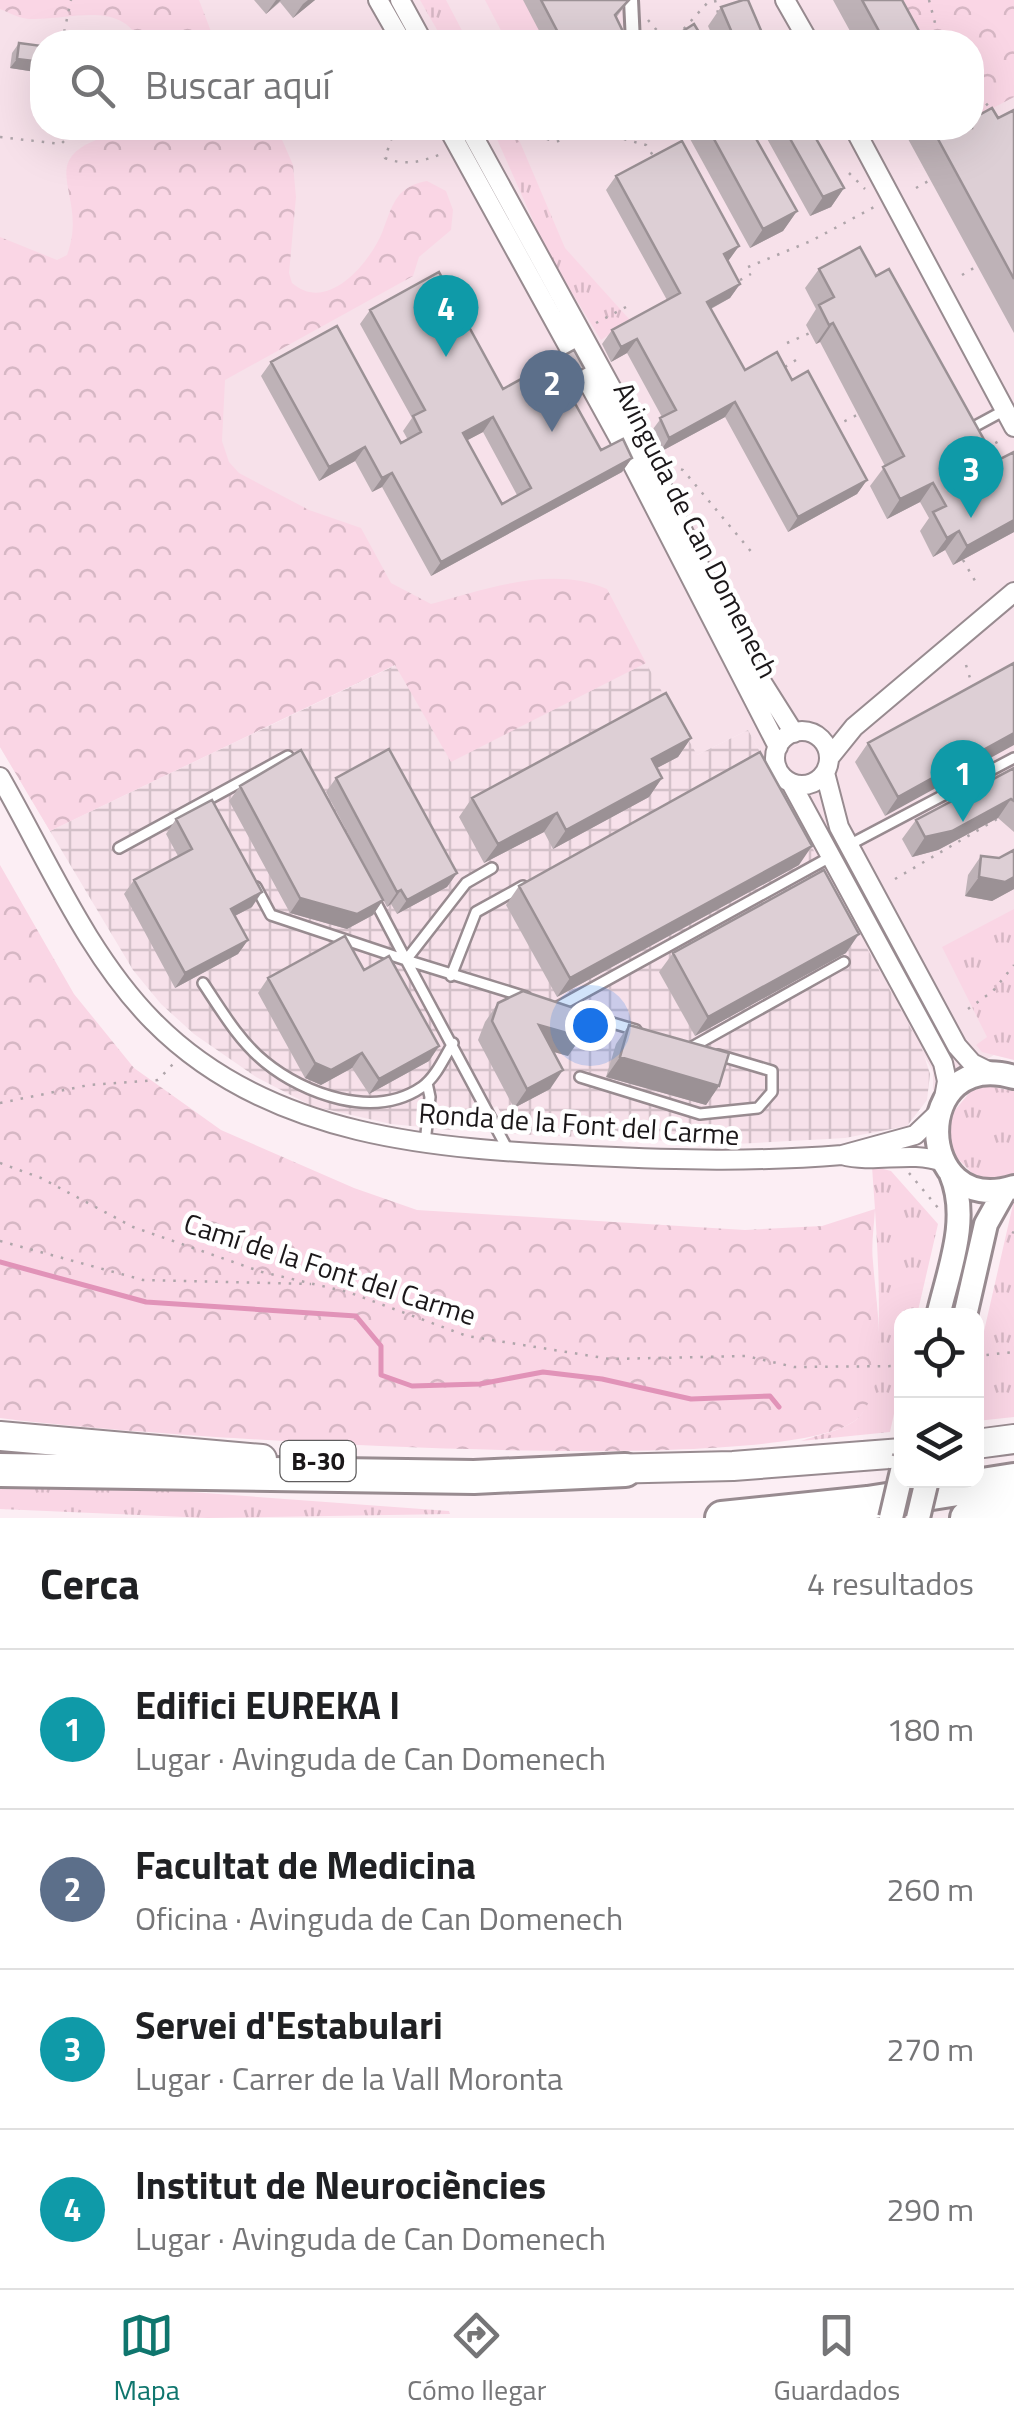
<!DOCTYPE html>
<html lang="es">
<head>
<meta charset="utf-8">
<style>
  :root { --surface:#fff; --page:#f2f2f2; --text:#202124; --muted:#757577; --line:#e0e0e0; --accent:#0f766e }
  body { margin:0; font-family:"Titillium Web",sans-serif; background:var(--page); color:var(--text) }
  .controls { position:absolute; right:30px; bottom:30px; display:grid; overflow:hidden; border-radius:20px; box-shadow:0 10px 40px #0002 }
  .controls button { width:90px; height:90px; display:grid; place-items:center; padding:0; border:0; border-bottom:2px solid var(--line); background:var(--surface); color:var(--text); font:50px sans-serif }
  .you { position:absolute; left:590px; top:1025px; width:35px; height:35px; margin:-25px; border:8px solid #fff; border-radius:50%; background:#1a73e8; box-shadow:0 0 0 15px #1a73e833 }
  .badge { display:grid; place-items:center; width:65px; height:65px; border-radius:50%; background:var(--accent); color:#fff; font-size:32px; font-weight:700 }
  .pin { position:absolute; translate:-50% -82px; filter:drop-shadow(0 2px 5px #0008) }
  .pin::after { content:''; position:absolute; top:52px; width:35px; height:30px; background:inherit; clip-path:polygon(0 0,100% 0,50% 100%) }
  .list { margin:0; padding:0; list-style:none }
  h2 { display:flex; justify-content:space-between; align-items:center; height:130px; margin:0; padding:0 40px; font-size:42px }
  h2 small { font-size:32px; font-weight:400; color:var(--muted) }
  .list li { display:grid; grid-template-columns:65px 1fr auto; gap:30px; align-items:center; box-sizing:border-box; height:160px; padding:0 40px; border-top:2px solid var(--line) }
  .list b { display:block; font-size:38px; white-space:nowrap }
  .list p { margin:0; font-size:32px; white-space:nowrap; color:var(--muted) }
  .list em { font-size:32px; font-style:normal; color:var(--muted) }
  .icon { flex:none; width:55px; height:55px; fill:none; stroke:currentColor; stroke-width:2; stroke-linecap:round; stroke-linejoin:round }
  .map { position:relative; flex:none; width:1014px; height:1518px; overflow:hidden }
  .search { position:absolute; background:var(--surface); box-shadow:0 10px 40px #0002; left:30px; right:30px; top:30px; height:110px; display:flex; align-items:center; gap:25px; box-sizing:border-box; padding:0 35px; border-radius:40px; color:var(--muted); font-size:38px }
  .sheet { height:770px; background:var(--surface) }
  nav { display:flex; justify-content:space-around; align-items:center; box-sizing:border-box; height:140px; border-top:2px solid var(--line); background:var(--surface); font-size:28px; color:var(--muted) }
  nav a { display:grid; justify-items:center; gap:5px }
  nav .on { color:var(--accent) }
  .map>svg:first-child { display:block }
</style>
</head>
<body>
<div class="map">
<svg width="1014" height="1518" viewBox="0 0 1014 1518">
  <defs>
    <pattern id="industrial-grid" width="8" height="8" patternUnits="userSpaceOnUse" patternTransform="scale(2.5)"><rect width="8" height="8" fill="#f7e1ea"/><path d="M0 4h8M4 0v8" fill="none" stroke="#d3c0c8"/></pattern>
    <pattern id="grass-tufts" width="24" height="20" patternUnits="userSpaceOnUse" patternTransform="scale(2.5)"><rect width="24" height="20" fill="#fad6e5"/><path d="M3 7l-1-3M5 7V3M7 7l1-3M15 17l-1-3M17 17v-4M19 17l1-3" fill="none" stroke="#d6b7c4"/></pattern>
    <pattern id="forest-crowns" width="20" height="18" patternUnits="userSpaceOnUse" patternTransform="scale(2.5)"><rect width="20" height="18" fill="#fad6e5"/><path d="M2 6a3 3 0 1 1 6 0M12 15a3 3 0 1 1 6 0" fill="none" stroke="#d6b7c4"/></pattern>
  </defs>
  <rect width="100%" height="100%" fill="#fceef4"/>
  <!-- built -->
  <path fill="#f7e1ea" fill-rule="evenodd" d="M 0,0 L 1014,0 L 1014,1059 L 994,1055 L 933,1091 L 933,1072 L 748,730 L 697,755 L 395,665 L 50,831 L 0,747 ZM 42,42 L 972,42 L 972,128 L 42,128 Z"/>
  <!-- industrial -->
  <path fill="url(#industrial-grid)" d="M 646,663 L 697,755 L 748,730 L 922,1049 L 930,1074 L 927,1100 L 907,1126 L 845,1138 L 735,1144 L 513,1134 L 497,1106 L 452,1130 L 391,1124 L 312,1106 L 256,1077 L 194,1034 L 161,1004 L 133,970 L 50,831 L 396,665 L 451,761 Z"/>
  <!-- grass -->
  <path fill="url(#grass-tufts)" d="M 420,0 L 446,0 L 468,42 L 444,42 Z
    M 492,128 L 514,128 L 565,248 L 630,320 L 601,340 L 547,252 Z
    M 1014,909 L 1014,1060 L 982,1052 L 976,1045 L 987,1037 L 942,947 Z
    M 988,1086 L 1014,1091 L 1014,1174 L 990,1179 L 974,1175 L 950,1151 L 949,1117 L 971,1091 Z
    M 872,1166 L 891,1171 L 938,1224 L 917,1315 L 902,1316 L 901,1382 L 890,1432 L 801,1441 C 817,1435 846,1430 858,1418 C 892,1386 875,1215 872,1166 Z
    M 1014,1200 L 1014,1417 L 977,1421 L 977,1362 Z
    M 0,1478 L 449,1511 L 450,1514 L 208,1518 L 0,1509 Z"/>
  <!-- forest -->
  <path fill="url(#forest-crowns)" d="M 0,0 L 199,0 L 215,42 L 140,42 C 120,0 72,20 31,19 C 20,19 10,13 0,9 Z
    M 887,0 L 1014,0 L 1014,97 L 972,119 L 972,42 L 910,42 Z
    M 140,128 L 277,128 L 293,165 L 296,197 L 289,273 L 292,283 C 324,311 361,272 377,243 C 386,228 388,208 400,194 C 408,186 416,183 427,181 L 446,191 L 453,210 L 451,230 L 419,257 L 413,276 L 225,380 L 222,441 L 229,462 L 239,473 L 309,510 L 361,528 L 391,583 L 431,604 C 485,589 552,565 607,589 L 646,663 L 451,762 L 395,665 L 50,831 L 0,747 L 0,237 L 57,260 L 67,255 C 93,186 15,153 140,128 Z
    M 0,865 L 74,994 L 134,1068 L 221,1130 L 354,1188 L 417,1210 L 745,1230 L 822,1226 L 875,1209 C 874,1227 871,1245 873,1262 C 876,1305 891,1382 859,1417 C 798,1484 115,1434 0,1418 Z"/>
  <!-- garden -->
  <path fill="#fad6e5" d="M 485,0 L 524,0 L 546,42 L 507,42 Z"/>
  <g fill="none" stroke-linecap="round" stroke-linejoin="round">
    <!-- stream -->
    <path stroke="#e193b8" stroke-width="5" d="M 0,1262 L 146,1302 L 356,1316 L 381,1346 L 381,1375 L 412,1386 L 480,1384 L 543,1372 L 602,1379 L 691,1399 L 770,1396 L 779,1407"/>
    <!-- service casing -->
    <g stroke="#988b90" stroke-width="14">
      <path id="service" d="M 968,430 L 1005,410
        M 849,845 L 1014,758
        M 119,848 L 288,756
        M 256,887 L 271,915 L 406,960 L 508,1150
        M 374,899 L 406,960 L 526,997
        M 406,960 L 466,883 L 492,868
        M 451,976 L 476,912 L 523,886
        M 203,983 C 221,1010 239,1041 265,1062 C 304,1094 374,1120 422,1087 C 436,1077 444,1058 453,1043
        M 558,1007 L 832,856
        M 579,1013 L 636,1030
        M 692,1047 L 844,962
        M 580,1077 L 700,1114 L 758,1108 L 772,1092 L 772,1071 L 718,1055
        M 425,1143 L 430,1097 L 427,1083"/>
    </g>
    <!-- pedestrian casing -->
    <g stroke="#988b90" stroke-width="18">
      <path id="pedestrian" d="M 631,0 L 633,42"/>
    </g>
    <!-- minor casing -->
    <g stroke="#988b90" stroke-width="22">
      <path id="minor" d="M 378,0 L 402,42
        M 400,0 L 423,42
        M 785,0 L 809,42
        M 448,128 L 622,444 L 778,747
        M 469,128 L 640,440 L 732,635 L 794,733
        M 854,128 L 1014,427
        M775 758a27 27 0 1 1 54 0a27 27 0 1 1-54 0Z
        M 829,758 L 854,727 L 1014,592
        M 825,773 L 839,827 L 957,1046 L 972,1063 L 992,1073
        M 0,777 C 47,859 87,954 153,1021 C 269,1139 437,1149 592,1156 C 677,1160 756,1162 842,1155 C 875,1164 910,1150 943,1162
        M 791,783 L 943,1063 L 947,1081 L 944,1098
        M 842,1155 L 915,1135 L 937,1114"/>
    </g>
    <!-- tertiary casing -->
    <g stroke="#988b90" stroke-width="28">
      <path id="tertiary" d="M 1014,1077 C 910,1046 913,1219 1014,1187
        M 938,1316 C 949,1269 970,1219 951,1174
        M 965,1316 L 986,1224 L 1005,1190"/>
    </g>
    <!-- trunk casing -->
    <g stroke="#988b90" stroke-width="32">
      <path id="trunk" d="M 0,1436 L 262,1459
        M 976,1444 L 1014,1439
        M 605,1469 L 733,1466 L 902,1453"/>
    </g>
    <!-- motorway casing -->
    <g stroke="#988b90" stroke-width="38">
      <path id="motorway" d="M 0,1470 L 474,1477 L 625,1470
        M 722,1518 L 868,1503 L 1014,1480
        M 967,1518 L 1014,1511"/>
    </g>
    <!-- path -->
    <path stroke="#afa5aa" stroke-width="2.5" stroke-dasharray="2.5 8" stroke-linecap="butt" d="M 715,0 L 718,13
      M 929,0 L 940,42
      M 648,20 L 667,42
      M 665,34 L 679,34 L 710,0
      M 62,42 L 71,0
      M 650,42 L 658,30
      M 972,88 L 991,109
      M 395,128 L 385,158 C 404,166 422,162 441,154
      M 607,128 L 616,137 L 646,145 L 654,157
      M 674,130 L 679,128
      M 0,137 L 61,144 L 78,128
      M 547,139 L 556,142 L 590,128
      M 849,173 L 865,189
      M 916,188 L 932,179
      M 748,267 L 811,241 L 874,207
      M 962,275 L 979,265
      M 740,280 L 751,274
      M 596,323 L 626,307
      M 787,343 L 810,333
      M 785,367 L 796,360
      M 835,426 L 857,415
      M 986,448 L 1001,440
      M 671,466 L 683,470 L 754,555
      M 963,560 L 978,586
      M 966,665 L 973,688
      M 895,879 L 997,819
      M 968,1009 L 993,991 L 1014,965
      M 0,1103 L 89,1085 L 158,1080 L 174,1063
      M 0,1163 L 41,1178 L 133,1227 L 262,1272 L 348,1292 L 467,1336 L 610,1359 L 746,1356 L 794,1367 L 902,1366
      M 909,1173 L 939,1209
      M 1012,1232 L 1014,1233
      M 0,1241 L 143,1280 L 311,1284
      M 976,1356 L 1014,1352"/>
    <!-- service -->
    <use href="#service" stroke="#fff" stroke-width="9"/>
    <!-- pedestrian -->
    <use href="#pedestrian" stroke="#fff" stroke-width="12"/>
    <!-- minor -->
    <use href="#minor" stroke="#fff" stroke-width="18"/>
    <!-- tertiary -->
    <use href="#tertiary" stroke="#fff" stroke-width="22"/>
    <!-- trunk -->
    <use href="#trunk" stroke="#fff" stroke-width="28"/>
    <!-- motorway -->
    <use href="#motorway" stroke="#fff" stroke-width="32"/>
    <!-- tertiary-bridge casing -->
    <g stroke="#988b90" stroke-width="28" stroke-linecap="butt">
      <path id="tertiary-bridge" d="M 891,1518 L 902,1471
        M 918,1518 L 927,1480"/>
    </g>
    <!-- path-bridge -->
    <path stroke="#afa5aa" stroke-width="2.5" stroke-dasharray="2.5 8" stroke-linecap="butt" d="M 893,1456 L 902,1418"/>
    <!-- tertiary-bridge -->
    <use href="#tertiary-bridge" stroke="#fff" stroke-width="22"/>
  </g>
  <!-- wall -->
  <path fill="#beb2b7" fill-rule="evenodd" d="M 254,0 L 315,0 L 293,18 L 280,2 L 266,14 Z
    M 523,0 L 629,0 L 616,18 L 628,42 L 545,42 Z
    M 833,0 L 902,0 L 925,42 L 856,42 Z
    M 721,7 L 766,42 L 715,42 L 708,26 Z
    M 19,43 L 42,46 L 42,73 L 10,68 L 12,53 Z
    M 1014,110 L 1014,333 L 902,128 L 972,128 L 998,118 Z
    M 684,128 L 750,128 L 797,211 L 783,231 L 750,248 Z
    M 761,128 L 810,128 L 844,188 L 831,207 L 810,216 Z
    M 616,176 L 739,246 L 728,261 L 740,284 L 730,298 L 711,309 L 745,370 L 792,380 L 867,480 L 857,494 L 788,532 L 725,417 L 660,452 L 650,433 L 662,417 L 627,353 L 611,362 L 602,344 L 612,330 L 667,300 L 606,190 Z
    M 819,269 L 876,276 L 996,461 L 1014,452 L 1014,532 L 953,565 L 945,550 L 933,557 L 920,531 L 929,518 L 920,502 L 887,519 L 870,486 L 885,466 L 820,342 L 816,344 L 806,325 L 816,309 L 805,288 Z
    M 370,310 L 503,389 L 574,382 L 566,386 L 601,450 L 632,458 L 622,472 L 431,576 L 382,487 L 372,492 L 355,461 L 319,481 L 261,376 L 271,362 L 401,443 L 408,440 L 403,431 L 412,418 L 360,324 ZM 483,432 L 517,495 L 502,504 L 467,440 Z
    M 1014,663 L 885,816 L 855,762 L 868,743 Z
    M 691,738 L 678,757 L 657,768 L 662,778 L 649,797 L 553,849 L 544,832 L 484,863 L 459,817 L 472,798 Z
    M 1014,768 L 1014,832 L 998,818 L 938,850 L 912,857 L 902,839 L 916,820 Z
    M 336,778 L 457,873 L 447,887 L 397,914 L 391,904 L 387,907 L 326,792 Z
    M 240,786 L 383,900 L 373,915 L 347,929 L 290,913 L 229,801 Z
    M 176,819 L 252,907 L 235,916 L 248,940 L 238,954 L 175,988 L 124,894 L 134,880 L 178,856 L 166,834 Z
    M 1014,850 L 1014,889 L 992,901 L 965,896 L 968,875 L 981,856 L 999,858 Z
    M 799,865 L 557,997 L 506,905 L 519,886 Z
    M 673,953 L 846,953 L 695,1036 L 659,972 Z
    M 364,970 L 439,1046 L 429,1061 L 369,1094 L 352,1068 L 321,1085 L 305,1078 L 258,993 L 268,978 Z
    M 498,1003 L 581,1037 L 568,1056 L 554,1052 L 550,1089 L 514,1108 L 478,1040 L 485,1022 Z
    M 629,1025 L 719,1086 L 706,1105 L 606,1077 L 616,1044 Z"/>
  <!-- shaded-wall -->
  <path fill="#9b9195" d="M 276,0 L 281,0 L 266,14 Z
    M 308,0 L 315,0 L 293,18 L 303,4 Z
    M 17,59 L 42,62 L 42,73 L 10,68 Z
    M 844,188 L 831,207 L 810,216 L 823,197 Z
    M 797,211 L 783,231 L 750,248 L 763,229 Z
    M 739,246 L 729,260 L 714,268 L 724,254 Z
    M 740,284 L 730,298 L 697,316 L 707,302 Z
    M 833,323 L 820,342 L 816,344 L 829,325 Z
    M 637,339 L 627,353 L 611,362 L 621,347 Z
    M 584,368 L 574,382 L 552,394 L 562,380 Z
    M 735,402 L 725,417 L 660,452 L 669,438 Z
    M 493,417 L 483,432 L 453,448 L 463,433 Z
    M 365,447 L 355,461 L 319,481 L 329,467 Z
    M 632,458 L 622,472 L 431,576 L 441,562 Z
    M 392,473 L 382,487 L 372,492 L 382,478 Z
    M 867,480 L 857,494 L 788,532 L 798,517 Z
    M 933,483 L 920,502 L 887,519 L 900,499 Z
    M 1014,520 L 1014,532 L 953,565 L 967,546 Z
    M 959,531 L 945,550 L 933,557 L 947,538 Z
    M 1014,733 L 1014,745 L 885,816 L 898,797 Z
    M 691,738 L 678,757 L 638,778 L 652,759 Z
    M 662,778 L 649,797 L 553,849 L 566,830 Z
    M 1011,799 L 998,818 L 938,850 L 912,857 L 925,837 Z
    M 557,813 L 544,832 L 484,863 L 498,844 Z
    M 812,846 L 799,865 L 557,997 L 570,978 Z
    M 457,873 L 447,887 L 397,914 L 407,900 Z
    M 979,877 L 1014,877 L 1014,889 L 992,901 L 965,896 Z
    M 401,890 L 391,904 L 387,907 L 397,892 Z
    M 262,892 L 252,907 L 221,923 L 231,909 Z
    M 300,898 L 383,900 L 373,915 L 347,929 L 290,913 Z
    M 859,934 L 846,953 L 695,1036 L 708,1017 Z
    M 248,940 L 238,954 L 175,988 L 185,973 Z
    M 539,1025 L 581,1037 L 568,1056 L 526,1044 Z
    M 439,1046 L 429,1061 L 369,1094 L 379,1079 Z
    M 362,1053 L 352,1068 L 321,1085 L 305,1078 L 315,1063 Z
    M 620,1057 L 719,1086 L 706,1105 L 606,1077 Z
    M 563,1070 L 550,1089 L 514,1108 L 527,1089 Z"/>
  <!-- building -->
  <path fill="#ddcfd5" stroke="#9b9195" stroke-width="2.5" fill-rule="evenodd" d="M 541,0 L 629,0 L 615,15 L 628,42 L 563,42 Z
    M 743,0 L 748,0 L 766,42 L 736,42 L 721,7 Z
    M 862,0 L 902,0 L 925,42 L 885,42 Z
    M 694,24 L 705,42 L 675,42 L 672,38 Z
    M 19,43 L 42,46 L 42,62 L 17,59 Z
    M 992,108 L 998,118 L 1014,110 L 1014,279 L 932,128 L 972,128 L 972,119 Z
    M 708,128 L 750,128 L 797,211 L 763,229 Z
    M 784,128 L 810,128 L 844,188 L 823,197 Z
    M 682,141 L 739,246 L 724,254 L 740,284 L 707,302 L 745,370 L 777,352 L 792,380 L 808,371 L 867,480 L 798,517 L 735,402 L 669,438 L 660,418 L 676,410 L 637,339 L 621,347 L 612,330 L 680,293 L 616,176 Z
    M 860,247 L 876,276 L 889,269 L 996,461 L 1014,452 L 1014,520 L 967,546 L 959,531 L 947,538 L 933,512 L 946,506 L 933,483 L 900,499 L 883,467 L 904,456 L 833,323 L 829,325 L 819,305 L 834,297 L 819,269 Z
    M 439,272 L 503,389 L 574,350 L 584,368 L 562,380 L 601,450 L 623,439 L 632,458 L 441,562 L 392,473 L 382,478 L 365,447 L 329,467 L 271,362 L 337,326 L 401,443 L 421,432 L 413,416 L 425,410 L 370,310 ZM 493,417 L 531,488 L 502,504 L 463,433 Z
    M 1014,663 L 1014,733 L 898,797 L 868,743 Z
    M 666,693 L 691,738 L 652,759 L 662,778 L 566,830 L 557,813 L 498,844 L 472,798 Z
    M 389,749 L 457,873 L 407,900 L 401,890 L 397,892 L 336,778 Z
    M 301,750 L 383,900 L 357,914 L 300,898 L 240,786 Z
    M 760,752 L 812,846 L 570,978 L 519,886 Z
    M 1014,768 L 1014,801 L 1011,799 L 952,831 L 925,837 L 916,820 Z
    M 212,800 L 262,892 L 231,909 L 248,940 L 185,973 L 134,880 L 192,849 L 176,819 Z
    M 1014,850 L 1014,877 L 1005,882 L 979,877 L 981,856 L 999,858 Z
    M 824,870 L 859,934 L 708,1017 L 673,953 Z
    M 345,936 L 364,970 L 389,956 L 439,1046 L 379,1079 L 362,1053 L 331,1070 L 315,1063 L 268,978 Z
    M 523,991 L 589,1013 L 581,1037 L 539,1025 L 563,1070 L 527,1089 L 492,1021 L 498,1003 Z
    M 629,1025 L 729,1053 L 719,1086 L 620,1057 Z"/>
  <g text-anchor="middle" stroke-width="9" stroke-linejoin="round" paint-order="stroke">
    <!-- shield labels -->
    <rect fill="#fff" stroke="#5f5d5e" stroke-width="2.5" x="280.5" y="1441" width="75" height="40" rx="8"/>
    <g font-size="25" font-weight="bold" fill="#1b1719">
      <text x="318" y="1470">B-30</text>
    </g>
    <!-- street labels -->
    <g font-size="28" fill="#1b1719" stroke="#fff">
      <text transform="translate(696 530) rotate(63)" y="10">Avinguda de Can Domenech</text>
      <text transform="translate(579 1124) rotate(4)" y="10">Ronda de la Font del Carme</text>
      <text transform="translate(330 1269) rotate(18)" y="10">Camí de la Font del Carme</text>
    </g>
  </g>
</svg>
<div class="controls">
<button><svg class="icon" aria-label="locate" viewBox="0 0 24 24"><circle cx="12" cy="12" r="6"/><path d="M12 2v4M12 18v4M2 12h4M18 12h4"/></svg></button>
<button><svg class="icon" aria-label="layers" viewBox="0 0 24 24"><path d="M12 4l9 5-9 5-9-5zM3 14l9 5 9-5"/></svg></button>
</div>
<div class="you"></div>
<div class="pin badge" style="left:963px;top:822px;background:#0f9aa8">1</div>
<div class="pin badge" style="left:552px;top:432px;background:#5c6f8a">2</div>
<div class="pin badge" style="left:971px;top:518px;background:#0f9aa8">3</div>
<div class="pin badge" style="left:446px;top:357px;background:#0f9aa8">4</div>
<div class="search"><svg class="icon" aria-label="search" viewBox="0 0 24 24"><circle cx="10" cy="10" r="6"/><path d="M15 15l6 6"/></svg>Buscar aquí</div>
</div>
<section class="sheet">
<h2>Cerca<small>4 resultados</small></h2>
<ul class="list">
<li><span class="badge" style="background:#0f9aa8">1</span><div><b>Edifici EUREKA I</b><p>Lugar · Avinguda de Can Domenech</p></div><em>180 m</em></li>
<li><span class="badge" style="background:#5c6f8a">2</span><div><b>Facultat de Medicina</b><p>Oficina · Avinguda de Can Domenech</p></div><em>260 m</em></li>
<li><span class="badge" style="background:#0f9aa8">3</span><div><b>Servei d'Estabulari</b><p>Lugar · Carrer de la Vall Moronta</p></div><em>270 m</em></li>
<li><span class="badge" style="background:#0f9aa8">4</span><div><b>Institut de Neurociències</b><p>Lugar · Avinguda de Can Domenech</p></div><em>290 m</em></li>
</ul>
</section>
<nav>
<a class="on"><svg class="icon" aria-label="map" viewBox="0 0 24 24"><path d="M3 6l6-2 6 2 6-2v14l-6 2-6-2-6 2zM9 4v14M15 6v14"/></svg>Mapa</a>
<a><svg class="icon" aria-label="directions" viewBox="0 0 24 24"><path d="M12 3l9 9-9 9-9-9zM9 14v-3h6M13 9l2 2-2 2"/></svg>Cómo llegar</a>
<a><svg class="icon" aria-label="saved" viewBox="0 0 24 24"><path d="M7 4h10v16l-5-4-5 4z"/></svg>Guardados</a>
</nav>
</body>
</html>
